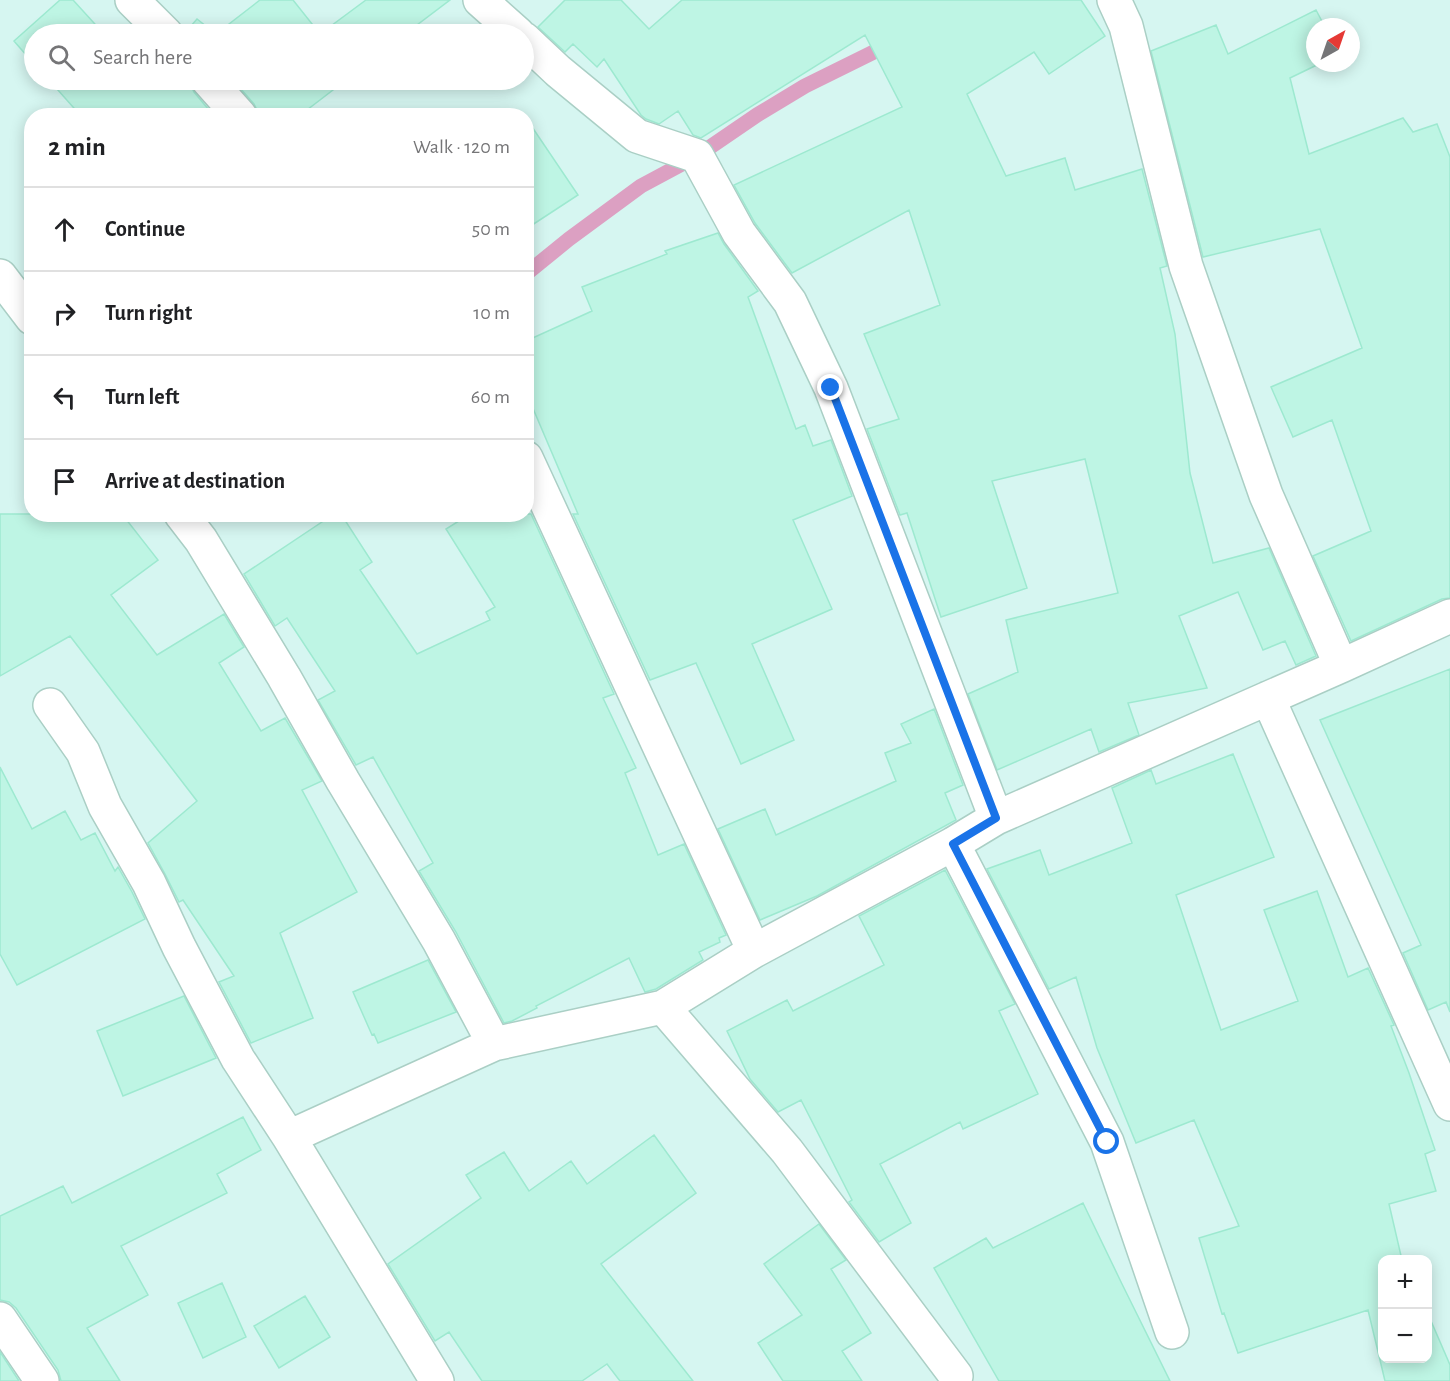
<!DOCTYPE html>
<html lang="en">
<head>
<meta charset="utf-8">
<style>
  :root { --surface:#fff; --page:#f2f2f2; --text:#202124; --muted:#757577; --line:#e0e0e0 }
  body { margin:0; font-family:"Alegreya Sans",sans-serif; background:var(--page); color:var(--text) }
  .controls { position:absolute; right:18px; bottom:18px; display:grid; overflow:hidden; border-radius:12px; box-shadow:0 3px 15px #0003 }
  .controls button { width:54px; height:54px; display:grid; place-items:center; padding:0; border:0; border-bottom:2px solid var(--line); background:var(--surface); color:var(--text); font:30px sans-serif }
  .compass { position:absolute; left:1306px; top:18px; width:54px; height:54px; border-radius:50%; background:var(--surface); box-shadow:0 3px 15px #0003; rotate:40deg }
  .stop { position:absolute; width:18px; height:18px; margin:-14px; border:4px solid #1a73e8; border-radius:50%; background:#fff }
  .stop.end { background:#1a73e8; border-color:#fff; box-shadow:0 2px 6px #0008 }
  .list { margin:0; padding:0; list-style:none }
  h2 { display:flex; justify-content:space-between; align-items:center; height:78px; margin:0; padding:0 24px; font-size:26px }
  h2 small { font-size:20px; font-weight:400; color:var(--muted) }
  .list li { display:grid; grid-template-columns:39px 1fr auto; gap:18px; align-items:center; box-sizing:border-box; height:84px; padding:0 24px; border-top:2px solid var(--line) }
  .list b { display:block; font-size:22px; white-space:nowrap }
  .list em { font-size:20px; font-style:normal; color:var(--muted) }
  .icon { flex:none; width:33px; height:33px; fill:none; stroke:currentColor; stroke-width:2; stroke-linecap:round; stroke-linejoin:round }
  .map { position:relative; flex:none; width:1450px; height:1381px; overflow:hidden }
  .search { position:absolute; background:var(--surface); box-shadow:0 3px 15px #0003; left:24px; top:24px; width:510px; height:66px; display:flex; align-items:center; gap:15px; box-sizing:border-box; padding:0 21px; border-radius:33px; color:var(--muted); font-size:22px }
  .panel { position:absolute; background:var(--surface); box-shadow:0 3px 15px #0003; left:24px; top:108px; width:510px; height:414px; border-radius:24px }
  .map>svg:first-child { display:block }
</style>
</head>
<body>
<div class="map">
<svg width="1450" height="1381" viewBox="0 0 1450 1381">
  <rect width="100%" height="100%" fill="#e9fefc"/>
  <!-- residential -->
  <path fill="#d6f6f1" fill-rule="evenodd" d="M 0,0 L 1450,0 L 1450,1381 L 0,1381 ZM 1315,27 L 1351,27 L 1351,63 L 1315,63 ZM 34,34 L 524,34 L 524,80 L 34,80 ZM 32,116 L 526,116 L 526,514 L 32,514 ZM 1382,1260 L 1428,1260 L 1428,1358 L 1382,1358 Z"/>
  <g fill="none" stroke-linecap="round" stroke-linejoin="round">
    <!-- stream -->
    <path stroke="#dca0c2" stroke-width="15" d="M 526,274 L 569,239 L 641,186 L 697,156 L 757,115 L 805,86 L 890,44"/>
  </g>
  <!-- building -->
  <path fill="#bef5e4" stroke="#9de9d0" stroke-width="1.5" d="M 60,0 L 73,0 L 104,34 L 34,34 L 34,64 L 14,41 Z
    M 260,0 L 293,0 L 320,34 L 366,0 L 450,0 L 405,34 L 184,34 L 197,19 L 216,34 Z
    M 565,0 L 621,0 L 649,29 L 682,0 L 1081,0 L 1105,36 L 1049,74 L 1034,52 L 967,94 L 1006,176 L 1065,158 L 1075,190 L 1142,169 L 1167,266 L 1160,268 L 1175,334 L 1190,473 L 1213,563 L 1269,548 L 1316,656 L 1296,665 L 1285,641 L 1263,650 L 1238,592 L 1179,616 L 1207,688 L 1128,703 L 1139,735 L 1099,752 L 1091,729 L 997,770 L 968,694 L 1018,672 L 1006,620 L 1118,593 L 1085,459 L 992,481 L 1027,588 L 941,617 L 907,513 L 900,515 L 867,429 L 899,419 L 864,334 L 940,305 L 909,210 L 792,273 L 755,223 L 734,185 L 902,107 L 865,35 L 701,138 L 693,135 L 678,111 L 659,124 L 646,119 L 641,115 L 604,59 L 597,67 L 573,44 L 565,52 L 538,27 Z
    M 1316,10 L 1325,27 L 1315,27 L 1315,63 L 1321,63 L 1290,78 L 1309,154 L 1403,118 L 1413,132 L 1437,124 L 1450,157 L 1450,598 L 1442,599 L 1351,641 L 1313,556 L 1371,531 L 1332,420 L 1293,437 L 1271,387 L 1362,348 L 1320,229 L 1203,257 L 1151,51 L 1216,25 L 1228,54 Z
    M 49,80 L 190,80 L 190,84 L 194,92 L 214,116 L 81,116 Z
    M 233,80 L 346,80 L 299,116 L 258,116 L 258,112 L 254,104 Z
    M 526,118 L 578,195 L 526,229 Z
    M 718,233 L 724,244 L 758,291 L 748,297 L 796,429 L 805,425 L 813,446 L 831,440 L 852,496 L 793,520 L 832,609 L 752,644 L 794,740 L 741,764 L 696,663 L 650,680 L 573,514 L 578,514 L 526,392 L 526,341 L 592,311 L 582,287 L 667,254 L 665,251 Z
    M 0,514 L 122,514 L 158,560 L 111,595 L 157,655 L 224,614 L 244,647 L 219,663 L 261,731 L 285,718 L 322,781 L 302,790 L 357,892 L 280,933 L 313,1018 L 251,1043 L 219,982 L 234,976 L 183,900 L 179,902 L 165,874 L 148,843 L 197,801 L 70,636 L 0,676 Z
    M 334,514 L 341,514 L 372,562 L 360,570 L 417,654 L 490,620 L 486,612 L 495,607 L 446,529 L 470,514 L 531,514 L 614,694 L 603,698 L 636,768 L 625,773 L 658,855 L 684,844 L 726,935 L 719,938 L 720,942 L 699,952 L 703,960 L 656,989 L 645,992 L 629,958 L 536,1006 L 537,1008 L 512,1021 L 504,1023 L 456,932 L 419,871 L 433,863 L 373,757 L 356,765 L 318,700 L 335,691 L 287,618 L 275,626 L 244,574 Z
    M 1450,669 L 1450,1012 L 1446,1002 L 1428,1010 L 1403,953 L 1421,945 L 1320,720 Z
    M 934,709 L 963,785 L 945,793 L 956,820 L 817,896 L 760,920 L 718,829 L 765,809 L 776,835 L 896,781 L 885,753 L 911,743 L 901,724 Z
    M 1233,754 L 1274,857 L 1176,895 L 1221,1030 L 1298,1001 L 1264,910 L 1317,891 L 1348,977 L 1368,968 L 1394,1025 L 1391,1026 L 1409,1073 L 1435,1150 L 1425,1154 L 1436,1191 L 1389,1204 L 1402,1260 L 1383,1260 L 1383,1359 L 1428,1359 L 1428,1314 L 1450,1365 L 1450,1381 L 1385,1381 L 1368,1310 L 1238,1353 L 1224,1313 L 1222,1314 L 1199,1238 L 1239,1226 L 1194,1120 L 1136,1143 L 1097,1048 L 1076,977 L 1049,989 L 987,869 L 1040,850 L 1049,875 L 1132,843 L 1112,788 L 1151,770 L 1156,784 Z
    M 0,767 L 32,829 L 65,811 L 81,840 L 95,833 L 115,871 L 118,867 L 132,892 L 145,919 L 17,985 L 0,954 Z
    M 945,870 L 1015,1004 L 999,1011 L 1038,1094 L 963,1129 L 960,1122 L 880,1164 L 911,1223 L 879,1242 L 849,1202 L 852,1200 L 801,1100 L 778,1112 L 750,1079 L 727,1031 L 787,1000 L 793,1011 L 884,965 L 859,916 Z
    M 428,960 L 456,1012 L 378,1043 L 374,1034 L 372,1035 L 353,992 Z
    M 184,996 L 216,1058 L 123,1096 L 97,1031 Z
    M 243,1117 L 261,1150 L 217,1174 L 227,1193 L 121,1246 L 148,1295 L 87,1328 L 120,1381 L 61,1381 L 58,1370 L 16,1308 L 9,1302 L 0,1300 L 0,1216 L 63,1186 L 72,1203 Z
    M 654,1135 L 696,1193 L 601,1264 L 693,1381 L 620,1381 L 607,1364 L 582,1381 L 482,1381 L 449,1332 L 435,1341 L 388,1264 L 481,1198 L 466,1175 L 504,1152 L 529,1191 L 571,1161 L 587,1184 Z
    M 1083,1203 L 1122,1284 L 1170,1381 L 999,1381 L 934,1268 L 986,1238 L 993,1248 Z
    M 819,1224 L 846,1260 L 831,1269 L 871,1333 L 842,1351 L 862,1381 L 783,1381 L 758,1343 L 802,1315 L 764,1264 Z
    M 222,1283 L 246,1337 L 203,1358 L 178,1303 Z
    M 305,1296 L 330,1337 L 279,1368 L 254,1326 Z
    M 0,1352 L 19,1381 L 0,1381 Z"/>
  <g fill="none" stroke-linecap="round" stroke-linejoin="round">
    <!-- minor casing -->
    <g stroke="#aacfc5" stroke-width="36">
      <path id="minor" d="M 132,0 L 166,34
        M 480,0 L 518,34
        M 1114,0 L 1126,26 L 1186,266 L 1266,495 L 1341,666
        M 524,39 L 558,71 L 637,136 L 697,156 L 739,233 L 790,302 L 831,388 L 996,818
        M 208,80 L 240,116
        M 0,276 L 32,318
        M 526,458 L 754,951
        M 181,514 L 201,540 L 284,677 L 343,781 L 439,941 L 494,1044
        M 1268,698 L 1450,1104
        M 50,705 L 83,752 L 105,806 L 149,883 L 179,947 L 238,1059 L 289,1137 L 437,1381
        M 953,844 L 1107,1142 L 1172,1332
        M 663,1007 L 787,1151 L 956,1376
        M 289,1137 L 494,1044 L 663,1007 L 754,951 L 953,844 L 996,818 L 1341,666 L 1450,616
        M 0,1319 L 42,1381"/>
    </g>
    <!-- minor -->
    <use href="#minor" stroke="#fff" stroke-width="33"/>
  </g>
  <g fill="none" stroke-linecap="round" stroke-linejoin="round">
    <!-- route -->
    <path stroke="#1a73e8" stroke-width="8" d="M 831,388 L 996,818 L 953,844 L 1107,1142"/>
  </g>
</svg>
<div class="controls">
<button>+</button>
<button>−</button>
</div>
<svg class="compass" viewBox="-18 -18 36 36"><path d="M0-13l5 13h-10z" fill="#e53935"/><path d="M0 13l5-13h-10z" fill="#757577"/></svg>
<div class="stop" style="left:1107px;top:1142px"></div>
<div class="stop end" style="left:831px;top:388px"></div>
<div class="search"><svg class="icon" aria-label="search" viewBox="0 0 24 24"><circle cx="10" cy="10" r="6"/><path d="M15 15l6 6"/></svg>Search here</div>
<section class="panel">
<h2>2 min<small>Walk · 120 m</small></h2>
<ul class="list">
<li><svg class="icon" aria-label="ahead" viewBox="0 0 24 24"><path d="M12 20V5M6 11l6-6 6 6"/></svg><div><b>Continue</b></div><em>50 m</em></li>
<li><svg class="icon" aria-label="right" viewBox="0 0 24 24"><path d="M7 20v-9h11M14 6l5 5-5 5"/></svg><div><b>Turn right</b></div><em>10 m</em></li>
<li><svg class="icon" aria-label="left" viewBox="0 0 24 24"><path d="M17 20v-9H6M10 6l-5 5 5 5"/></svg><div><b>Turn left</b></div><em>60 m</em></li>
<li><svg class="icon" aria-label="arrive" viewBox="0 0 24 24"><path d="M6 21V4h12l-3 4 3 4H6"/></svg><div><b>Arrive at destination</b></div></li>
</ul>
</section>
</div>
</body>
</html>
